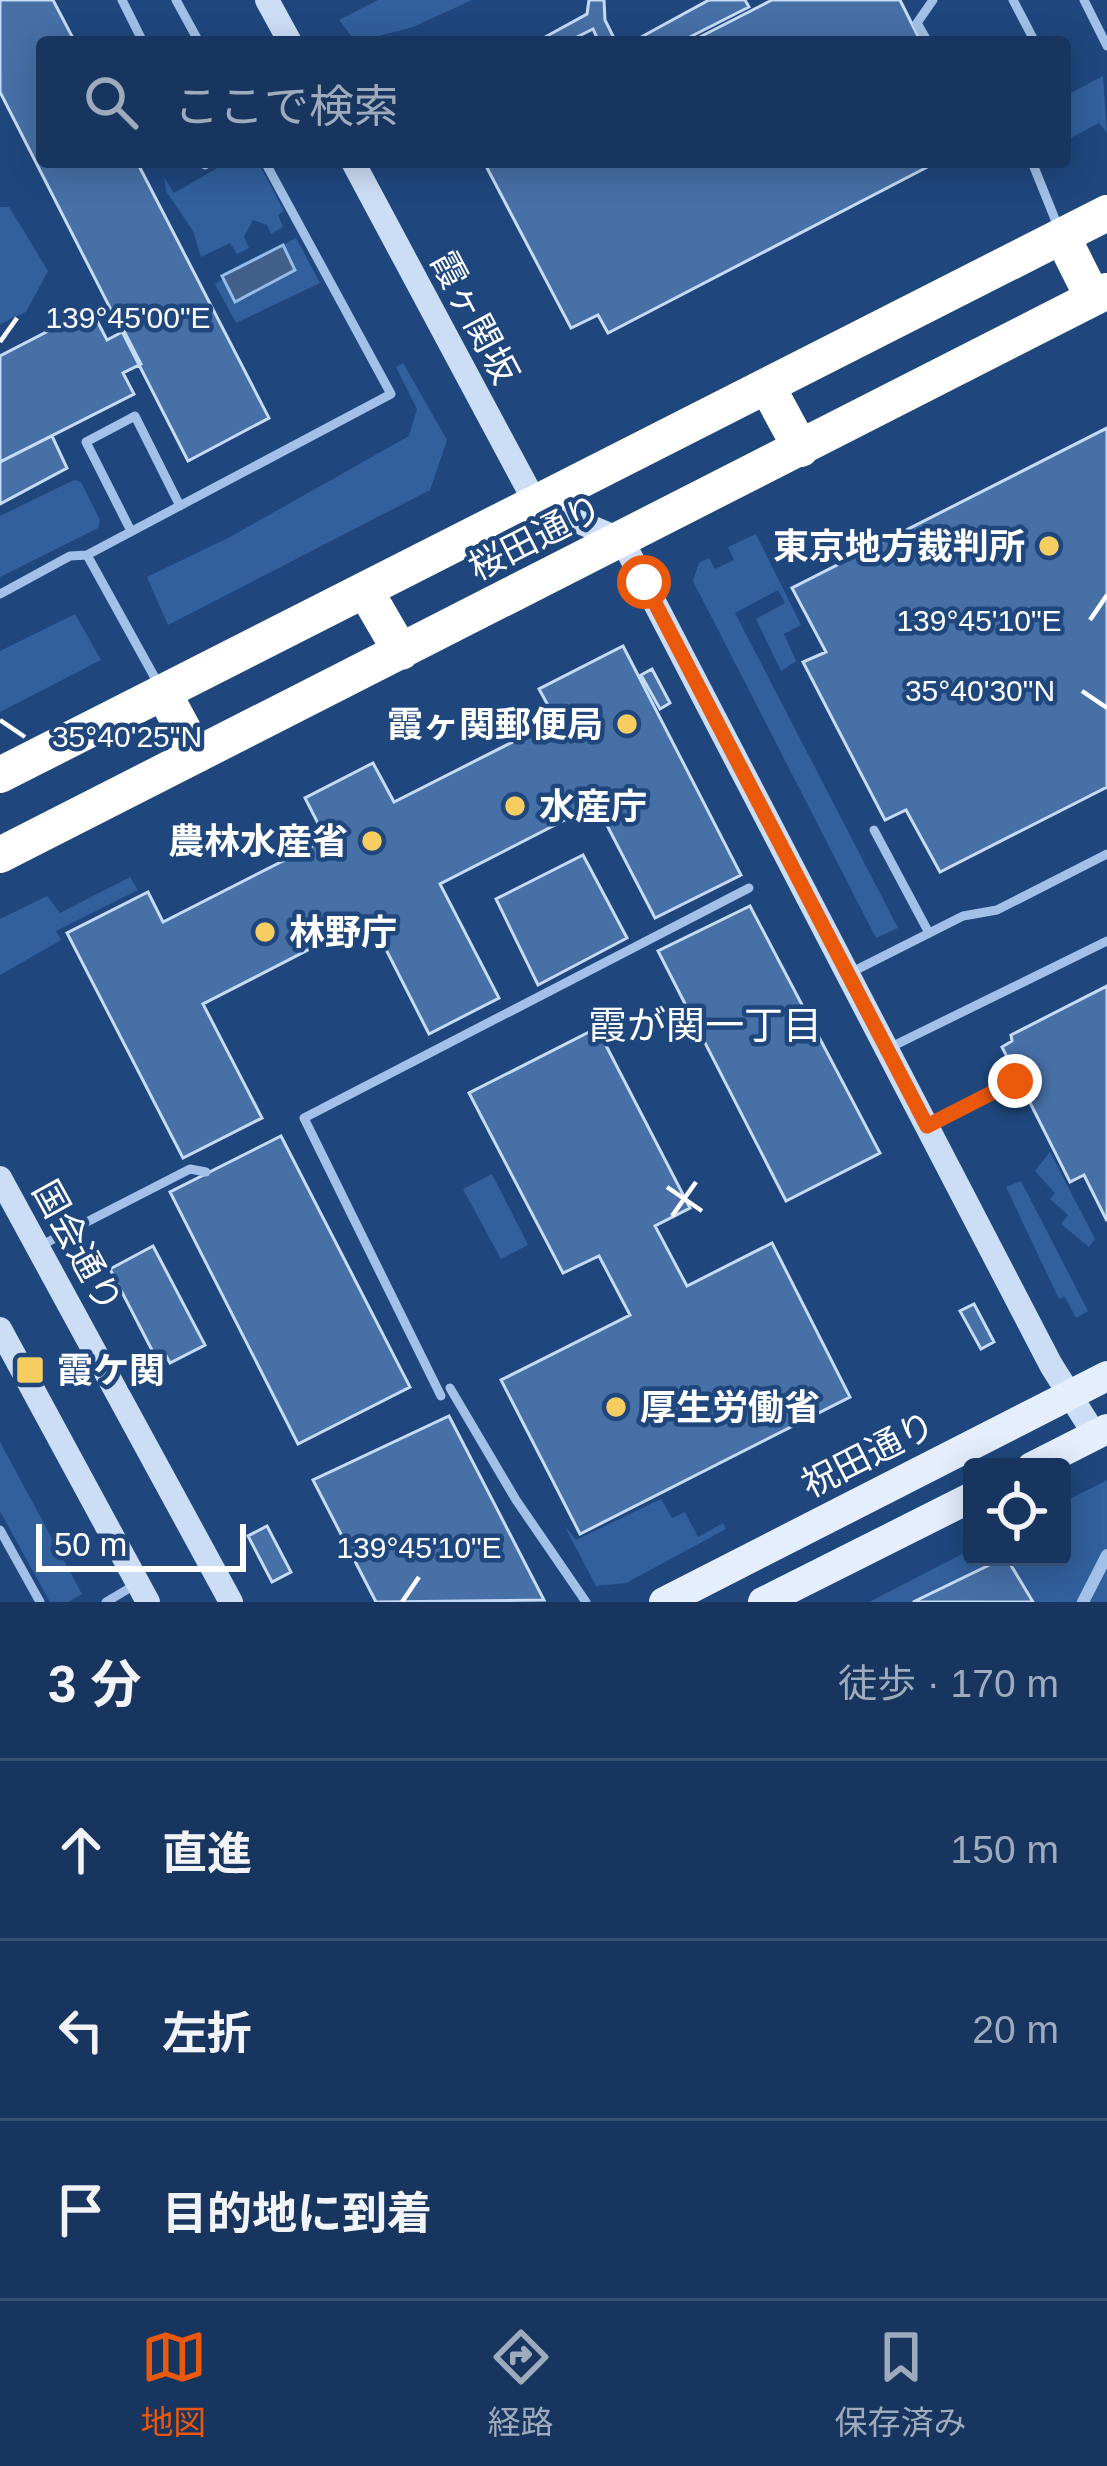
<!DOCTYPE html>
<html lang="ja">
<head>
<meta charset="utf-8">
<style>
  :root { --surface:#17355e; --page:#244067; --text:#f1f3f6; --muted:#9eabbc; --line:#365073; --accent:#ea580c }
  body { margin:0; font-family:Arial,"Noto Sans JP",sans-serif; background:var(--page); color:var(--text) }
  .controls { position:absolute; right:36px; bottom:36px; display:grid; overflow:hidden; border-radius:12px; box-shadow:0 6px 30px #0003 }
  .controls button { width:108px; height:108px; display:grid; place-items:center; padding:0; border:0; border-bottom:3px solid var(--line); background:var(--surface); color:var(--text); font:60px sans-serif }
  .scale { position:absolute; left:36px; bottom:30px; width:210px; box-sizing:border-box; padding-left:12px; border:6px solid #fff; border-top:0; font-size:33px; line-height:42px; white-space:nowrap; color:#fff; -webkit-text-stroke:9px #1f477e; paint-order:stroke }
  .stop { position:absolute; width:36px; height:36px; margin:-27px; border:9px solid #ea580c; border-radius:50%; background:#fff }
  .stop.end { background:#ea580c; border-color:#fff; box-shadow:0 3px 12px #0008 }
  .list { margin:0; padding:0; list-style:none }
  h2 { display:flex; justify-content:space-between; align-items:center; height:156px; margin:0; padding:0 48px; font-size:51px }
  h2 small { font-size:39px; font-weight:400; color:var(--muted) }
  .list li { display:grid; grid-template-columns:78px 1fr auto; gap:36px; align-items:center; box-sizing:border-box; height:180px; padding:0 48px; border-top:3px solid var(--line) }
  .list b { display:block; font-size:45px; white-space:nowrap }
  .list em { font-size:39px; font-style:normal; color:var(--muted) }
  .icon { flex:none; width:66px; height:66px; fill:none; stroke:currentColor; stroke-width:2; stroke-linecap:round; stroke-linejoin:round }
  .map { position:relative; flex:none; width:1107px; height:1602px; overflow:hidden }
  .search { position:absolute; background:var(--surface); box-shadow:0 6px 30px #0003; left:36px; right:36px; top:36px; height:132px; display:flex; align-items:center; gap:30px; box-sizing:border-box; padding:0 42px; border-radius:12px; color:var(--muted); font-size:45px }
  .sheet { height:696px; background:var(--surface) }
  nav { display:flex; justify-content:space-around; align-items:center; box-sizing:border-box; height:168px; border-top:3px solid var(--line); background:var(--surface); font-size:33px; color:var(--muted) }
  nav a { display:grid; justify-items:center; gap:6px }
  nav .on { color:var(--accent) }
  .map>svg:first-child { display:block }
</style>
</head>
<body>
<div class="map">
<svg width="1107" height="1602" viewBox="0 0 1107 1602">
  <rect width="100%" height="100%" fill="#1f477e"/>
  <!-- green -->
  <path fill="#31609c" d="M 378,0 L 472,0 L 413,27 L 356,42 L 339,20 Z
    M 1103,76 L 1107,133 L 1099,123 L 1065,141 L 1065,96 Z
    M 228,162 L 258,162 L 284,211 L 278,215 L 283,227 L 271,234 L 267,225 L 253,220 L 244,237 L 249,248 L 237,254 L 230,243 L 201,257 L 193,231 L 166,191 L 164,177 L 174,193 Z
    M 0,207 L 9,207 L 48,271 L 26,312 L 0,324 Z
    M 296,238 L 320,283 L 236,323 L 215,284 L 223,279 L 235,301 L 294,270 L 283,245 Z
    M 403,363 L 447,440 L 430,490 L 168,625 L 147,577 L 230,537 L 409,436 L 417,409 L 396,367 Z
    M 74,480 L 81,482 L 100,520 L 98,528 L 0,577 L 0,516 Z
    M 756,534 L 801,625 L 784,634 L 796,661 L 781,671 L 756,619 L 785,603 L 778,590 L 735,613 L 898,928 L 876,938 L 693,581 L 699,563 L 709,558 L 715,569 L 734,560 L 728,547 Z
    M 75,614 L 101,660 L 0,712 L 0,651 Z
    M 130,877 L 138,890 L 56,931 L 61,940 L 0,975 L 0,919 L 47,896 L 60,913 Z
    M 1050,1152 L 1095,1239 L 1089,1247 L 1061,1224 L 1068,1215 L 1050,1199 L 1055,1193 L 1035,1171 Z
    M 492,1174 L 528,1245 L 501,1259 L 463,1189 Z
    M 1021,1181 L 1088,1311 L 1076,1318 L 1065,1297 L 1059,1299 L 1006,1187 Z
    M 0,1442 L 82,1594 L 68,1602 L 50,1602 L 0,1511 Z
    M 1107,1480 L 1107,1602 L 869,1602 L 972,1549 L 972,1557 L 1062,1557 L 1062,1503 Z
    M 661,1499 L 672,1518 L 685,1512 L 698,1537 L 723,1523 L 726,1529 L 626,1583 L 596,1586 L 564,1525 L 576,1540 Z"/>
  <!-- water -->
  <path fill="#426089" stroke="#95bbe9" stroke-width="3" d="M 283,245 L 295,270 L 235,302 L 222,276 Z"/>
  <!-- building -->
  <path fill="#4770a7" stroke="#c6dbf6" stroke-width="3" d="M 0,0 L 53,0 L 75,42 L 42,42 L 42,162 L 137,162 L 269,418 L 188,461 L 0,92 Z
    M 589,0 L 604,0 L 605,20 L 616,42 L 599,42 L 593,29 L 567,42 L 536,42 L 587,14 Z
    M 709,0 L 745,0 L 749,7 L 680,42 L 632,42 Z
    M 772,0 L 900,0 L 921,42 L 690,42 Z
    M 495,162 L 937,162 L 608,333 L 598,315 L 571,328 L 486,166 Z
    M 91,309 L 107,340 L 124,331 L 141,364 L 123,373 L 134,394 L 0,462 L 0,356 Z
    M 1107,428 L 1107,787 L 940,872 L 906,810 L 885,820 L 803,662 L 826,652 L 792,588 Z
    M 52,436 L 67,468 L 0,504 L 0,462 Z
    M 623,646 L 741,875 L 655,918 L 596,804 L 440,884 L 499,998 L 429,1034 L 370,918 L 203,1004 L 262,1118 L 183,1158 L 67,933 L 148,892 L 163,922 L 326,839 L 305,798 L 373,763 L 394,802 L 556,720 L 539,689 Z
    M 652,669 L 670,703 L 660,709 L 641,675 Z
    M 583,855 L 627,938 L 538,985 L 496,899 Z
    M 750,906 L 880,1153 L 786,1201 L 658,951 Z
    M 1107,986 L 1107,1221 L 1084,1175 L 1070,1182 L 1002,1047 L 1012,1041 L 1011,1035 Z
    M 597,1028 L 690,1208 L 655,1226 L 687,1286 L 772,1243 L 850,1397 L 580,1534 L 501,1380 L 630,1315 L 599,1256 L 563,1273 L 469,1093 Z
    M 281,1136 L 410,1387 L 298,1444 L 170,1192 Z
    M 153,1246 L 205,1345 L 170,1363 L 164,1352 L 155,1356 L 110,1269 Z
    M 974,1304 L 994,1342 L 981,1349 L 960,1311 Z
    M 449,1416 L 544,1600 L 376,1602 L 313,1480 Z
    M 267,1526 L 291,1572 L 272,1582 L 248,1536 Z
    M 1006,1557 L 1033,1602 L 913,1602 Z"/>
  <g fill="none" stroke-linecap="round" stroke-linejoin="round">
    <!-- lane -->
    <path stroke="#a2c0e8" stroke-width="9" d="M 122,0 L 143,42
      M 176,0 L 199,42
      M 1013,0 L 1035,42
      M 1084,0 L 1107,46
      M 928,42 L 917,23 L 933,0
      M 204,162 L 205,165
      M 1020,162 L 1023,162
      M 1032,162 L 1059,229
      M 131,531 L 86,442 L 135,416 L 180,506
      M 87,555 L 160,687
      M 0,594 L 70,556 L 87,555 L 391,394 L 265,162
      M 874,830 L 929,933
      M 848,974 L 963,916 L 997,910 L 1107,854
      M 891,1047 L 1107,941
      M 932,1124 L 1015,1081
      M 38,1247 L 190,1169 L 206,1172
      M 450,1388 L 516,1500 L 586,1602
      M 441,1396 L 304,1118 L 749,888
      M 0,1530 L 40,1602
      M 106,1602 L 133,1586"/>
    <!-- street -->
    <path stroke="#a2c0e8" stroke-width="12" d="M 1083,1602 L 1107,1555"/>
    <!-- secondary -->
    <path stroke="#ccdef6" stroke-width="24" d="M 267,0 L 290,42
      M 353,162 L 536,504 L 622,540 L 1051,1365 L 1095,1435
      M 0,1178 L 231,1602
      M 0,1329 L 148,1602"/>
    <!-- primary -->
    <path stroke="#e4eefd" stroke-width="30" d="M 1032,1467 L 1107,1429
      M 664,1602 L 1107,1376
      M 763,1602 L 972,1497"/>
    <!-- highway -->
    <path stroke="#fff" stroke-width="36" d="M 1062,236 L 1093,298
      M 767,386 L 801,449
      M 365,590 L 401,652
      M 163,692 L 197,755
      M 0,775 L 1107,213
      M 0,855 L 1107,291"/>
  </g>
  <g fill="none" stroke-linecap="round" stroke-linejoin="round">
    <!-- route -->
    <path stroke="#ea580c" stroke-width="15" d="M 644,582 L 927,1126 L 1015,1081"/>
  </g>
  <!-- ticks -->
  <path fill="none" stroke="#fff" stroke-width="4.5" d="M 0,342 L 17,318M 1090,620 L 1107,595M 1082,691 L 1107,708M 0,720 L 25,737M 667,1187 L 702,1211M 672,1216 L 696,1182M 402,1602 L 419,1577"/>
  <!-- markers -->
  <g fill="#f6cd61" stroke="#1f477e" stroke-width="4.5">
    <circle cx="1049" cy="546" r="12"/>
    <circle cx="627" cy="724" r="12"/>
    <circle cx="515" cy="806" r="12"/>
    <circle cx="372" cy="841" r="12"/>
    <circle cx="265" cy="932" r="12"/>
    <rect x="15" y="1355" width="30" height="30" rx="6"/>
    <circle cx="616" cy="1407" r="12"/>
  </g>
  <g text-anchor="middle" stroke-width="9" stroke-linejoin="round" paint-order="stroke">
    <!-- street labels -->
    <g font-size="36" fill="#fff" stroke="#1f477e">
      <text transform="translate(475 317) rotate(62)" y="13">霞ヶ関坂</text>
      <text transform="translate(535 537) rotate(-27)" y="13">桜田通り</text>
      <text transform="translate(78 1246) rotate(61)" y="13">国会通り</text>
      <text transform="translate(868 1454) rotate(-27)" y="13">祝田通り</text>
    </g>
    <!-- poi labels -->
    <g font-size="36" font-weight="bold" fill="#fff" stroke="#1f477e" text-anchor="start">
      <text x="1025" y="559" text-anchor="end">東京地方裁判所</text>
      <text x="603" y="737" text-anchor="end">霞ヶ関郵便局</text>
      <text x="539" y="819">水産庁</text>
      <text x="348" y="854" text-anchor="end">農林水産省</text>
      <text x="289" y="945">林野庁</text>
      <text x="57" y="1383">霞ケ関</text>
      <text x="640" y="1420">厚生労働省</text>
    </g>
    <!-- neighbourhood labels -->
    <g font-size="39" fill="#fff" stroke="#1f477e">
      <text x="705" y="1039">霞が関一丁目</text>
    </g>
  </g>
  <g font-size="30" text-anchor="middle" fill="#fff" stroke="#1f477e" stroke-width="9" stroke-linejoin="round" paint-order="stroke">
    <text x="128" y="328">139°45'00"E</text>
    <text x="979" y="631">139°45'10"E</text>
    <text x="980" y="701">35°40'30"N</text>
    <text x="127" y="747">35°40'25"N</text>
    <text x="419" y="1558">139°45'10"E</text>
  </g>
</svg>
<div class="controls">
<button><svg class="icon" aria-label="locate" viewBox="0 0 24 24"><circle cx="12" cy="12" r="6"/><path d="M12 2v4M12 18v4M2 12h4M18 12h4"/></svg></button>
</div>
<div class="scale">50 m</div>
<div class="stop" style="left:644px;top:582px"></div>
<div class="stop end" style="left:1015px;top:1081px"></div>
<div class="search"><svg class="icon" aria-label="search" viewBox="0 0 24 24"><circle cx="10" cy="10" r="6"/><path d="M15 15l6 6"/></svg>ここで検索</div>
</div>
<section class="sheet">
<h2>3 分<small>徒歩 · 170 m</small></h2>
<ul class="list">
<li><svg class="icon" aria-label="ahead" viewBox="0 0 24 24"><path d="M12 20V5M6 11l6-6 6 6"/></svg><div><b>直進</b></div><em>150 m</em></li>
<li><svg class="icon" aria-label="left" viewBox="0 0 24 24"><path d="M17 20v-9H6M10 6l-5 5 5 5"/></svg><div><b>左折</b></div><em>20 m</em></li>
<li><svg class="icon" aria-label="arrive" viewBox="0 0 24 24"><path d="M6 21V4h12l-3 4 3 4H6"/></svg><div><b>目的地に到着</b></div></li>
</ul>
</section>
<nav>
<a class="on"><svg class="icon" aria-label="map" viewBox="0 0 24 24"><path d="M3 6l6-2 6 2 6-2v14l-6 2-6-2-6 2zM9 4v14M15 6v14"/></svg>地図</a>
<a><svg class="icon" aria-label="directions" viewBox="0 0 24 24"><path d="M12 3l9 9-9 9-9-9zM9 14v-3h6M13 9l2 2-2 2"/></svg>経路</a>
<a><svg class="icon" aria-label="saved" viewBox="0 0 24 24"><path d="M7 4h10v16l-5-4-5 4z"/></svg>保存済み</a>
</nav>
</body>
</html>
